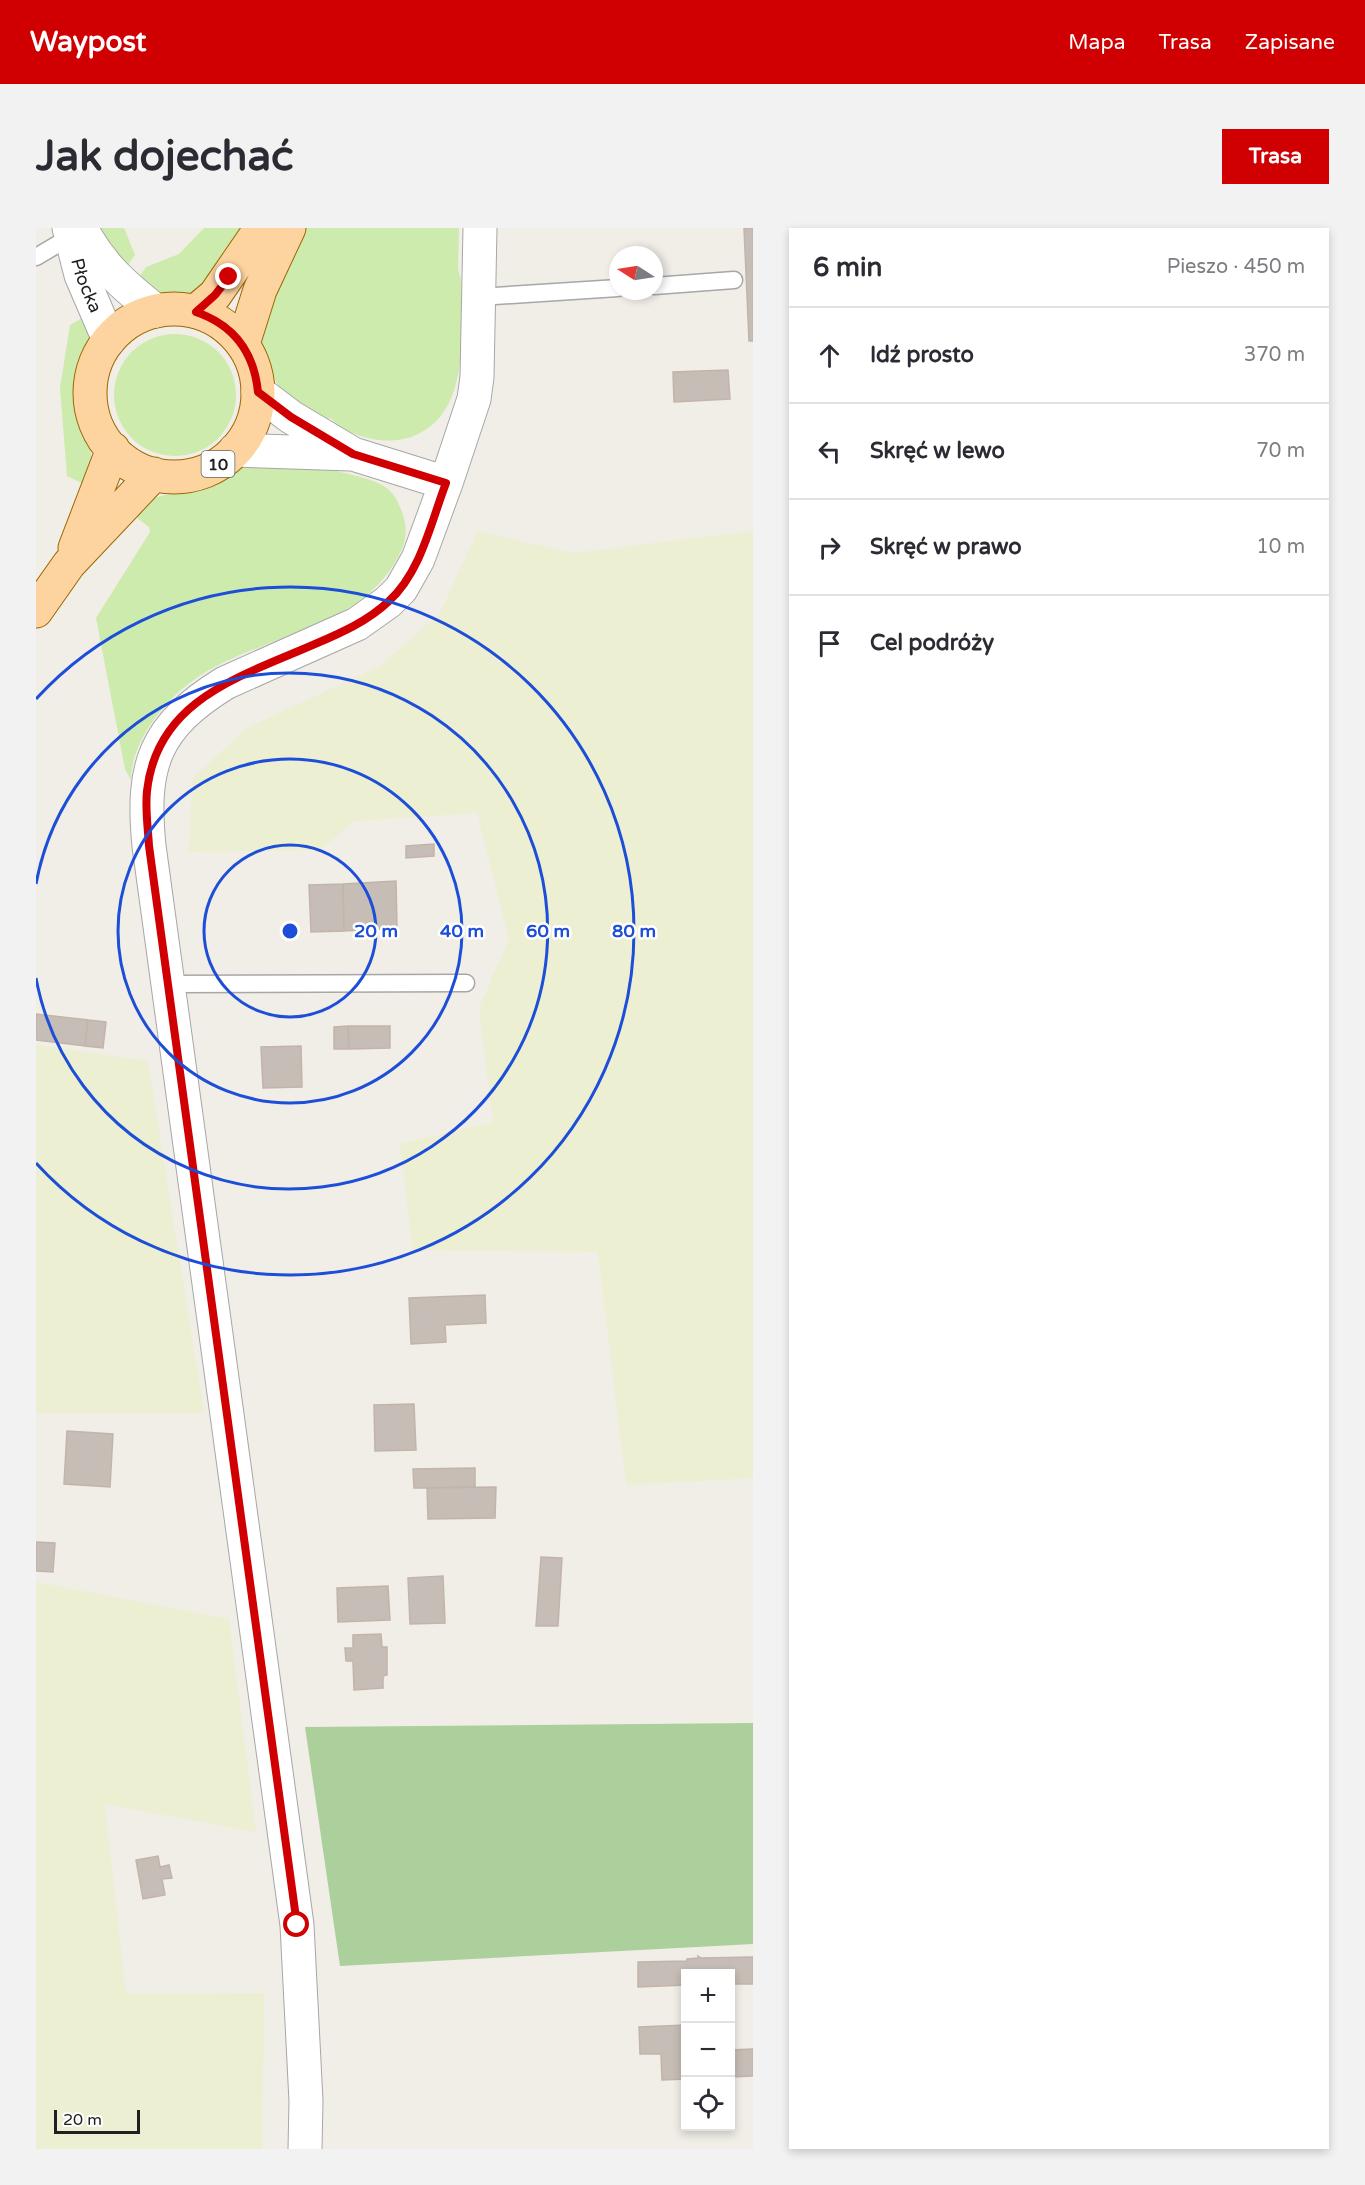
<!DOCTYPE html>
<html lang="pl">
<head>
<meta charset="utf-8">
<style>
  :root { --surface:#fff; --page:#f2f2f3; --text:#2b2b33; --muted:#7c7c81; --line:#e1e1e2; --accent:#d00002 }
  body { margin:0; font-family:"Varela Round",sans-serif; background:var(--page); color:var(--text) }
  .controls { position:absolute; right:18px; bottom:18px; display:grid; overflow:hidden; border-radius:0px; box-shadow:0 3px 9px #0003 }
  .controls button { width:54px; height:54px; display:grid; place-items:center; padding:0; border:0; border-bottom:2px solid var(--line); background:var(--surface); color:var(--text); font:30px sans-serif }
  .compass { position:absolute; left:573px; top:18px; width:54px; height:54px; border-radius:50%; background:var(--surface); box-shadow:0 3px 9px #0003; rotate:282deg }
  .scale { position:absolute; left:18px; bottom:15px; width:86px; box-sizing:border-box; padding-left:6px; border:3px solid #202020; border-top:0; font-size:16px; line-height:21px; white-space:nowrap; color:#202020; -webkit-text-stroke:4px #fff; paint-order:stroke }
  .stop { position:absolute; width:18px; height:18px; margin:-14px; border:4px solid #d00002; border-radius:50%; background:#fff }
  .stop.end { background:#d00002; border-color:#fff; box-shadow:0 2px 6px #0008 }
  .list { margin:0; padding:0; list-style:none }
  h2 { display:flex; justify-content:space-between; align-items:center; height:78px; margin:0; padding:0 24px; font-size:26px }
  h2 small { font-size:20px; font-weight:400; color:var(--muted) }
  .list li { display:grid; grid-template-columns:39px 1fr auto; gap:18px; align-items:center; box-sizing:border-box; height:96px; padding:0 24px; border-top:2px solid var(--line) }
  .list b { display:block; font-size:22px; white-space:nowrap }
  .list em { font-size:20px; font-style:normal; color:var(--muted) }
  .icon { flex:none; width:33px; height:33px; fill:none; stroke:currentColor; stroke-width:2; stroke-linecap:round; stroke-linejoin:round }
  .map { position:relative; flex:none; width:717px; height:1921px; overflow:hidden; border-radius:0px }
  header { display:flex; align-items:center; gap:36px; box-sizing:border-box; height:84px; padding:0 30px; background:var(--accent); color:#fff }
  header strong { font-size:28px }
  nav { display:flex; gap:33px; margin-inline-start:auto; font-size:21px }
  .intro { display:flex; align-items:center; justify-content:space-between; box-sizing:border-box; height:144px; padding:0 36px }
  h1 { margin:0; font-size:42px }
  .button { padding:15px 27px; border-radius:0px; background:var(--accent); color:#fff; font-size:21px; font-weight:700 }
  main { display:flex; gap:36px; padding:0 36px }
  aside { flex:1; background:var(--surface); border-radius:0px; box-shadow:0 3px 9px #0003 }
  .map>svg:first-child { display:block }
</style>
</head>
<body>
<header>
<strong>Waypost</strong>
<nav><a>Mapa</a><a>Trasa</a><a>Zapisane</a></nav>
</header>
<div class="intro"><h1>Jak dojechać</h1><a class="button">Trasa</a></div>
<main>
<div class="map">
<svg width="717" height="1921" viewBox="0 0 717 1921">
  <rect width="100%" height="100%" fill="#f1ede7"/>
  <!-- farmland -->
  <path fill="#edefd2" d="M 442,303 L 537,325 L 717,303 L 717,1250 L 590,1257 L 562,1024 L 377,1022 L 364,916 L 457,894 L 443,780 L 473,711 L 441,585 L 318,593 L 284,622 L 153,624 L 156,551 L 209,501 L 344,438 L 404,385 Z
    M 0,817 L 112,833 L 168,1185 L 0,1185 Z
    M 0,1354 L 193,1391 L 220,1604 L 69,1576 L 90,1766 L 228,1765 L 226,1921 L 0,1921 Z"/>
  <!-- grass -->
  <path fill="#ccebad" d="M 61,0 L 88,0 L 99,27 L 89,41 Z
    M 168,0 L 212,0 C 193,27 165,79 124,67 C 116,64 108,56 101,52 L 110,39 L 143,26 Z
    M 266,0 L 423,0 L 422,41 L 425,52 C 425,101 435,179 384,205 C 363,216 339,214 317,205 C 312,203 304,200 300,196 C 298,194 297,191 294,190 L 291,191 L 271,183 L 248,166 L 240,154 L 229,126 L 224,107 Z
    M 52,87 C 58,121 41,137 42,170 C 42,192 57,211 55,234 C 55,242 52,250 50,257 L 31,248 L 24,160 L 34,97 Z
    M78 167a61 61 0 1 1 122 0a61 61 0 1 1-122 0Z
    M 207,238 C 229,238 253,235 275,238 C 292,241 332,249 346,257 C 354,261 360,269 363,277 C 372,296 372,311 362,329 C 322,405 218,407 155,454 C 126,475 95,515 95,552 L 89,541 L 60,390 L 114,304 L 113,299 L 97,287 C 119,260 140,269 170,260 C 183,256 195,246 207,238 Z"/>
  <!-- forest -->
  <path fill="#abd09b" d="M 717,1495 L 717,1716 L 304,1738 L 269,1499 Z"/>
  <!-- building -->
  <path fill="#c6bdb6" stroke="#c3b4a9" stroke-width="1.5" d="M 708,0 L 717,0 L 717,113 L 713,113 Z
    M 692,142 L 694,171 L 638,174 L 637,144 Z
    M 398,616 L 398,628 L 370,630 L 370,618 Z
    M 360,653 L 361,700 L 308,703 L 307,656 Z
    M 307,656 L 308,703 L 275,704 L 273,657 Z
    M 0,786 L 52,792 L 49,818 L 0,812 Z
    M 52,792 L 70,794 L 67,820 L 49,818 Z
    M 312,798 L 354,798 L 354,820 L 313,821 Z
    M 312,798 L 313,821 L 298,821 L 298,799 Z
    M 265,818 L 266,859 L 227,860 L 225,819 Z
    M 449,1067 L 450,1095 L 409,1097 L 410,1114 L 375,1116 L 373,1070 Z
    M 378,1176 L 380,1222 L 339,1223 L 338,1177 Z
    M 31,1203 L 77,1206 L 74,1259 L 28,1256 Z
    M 439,1240 L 439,1259 L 378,1260 L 377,1241 Z
    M 460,1259 L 459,1290 L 392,1291 L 391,1260 Z
    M 0,1314 L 19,1315 L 17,1344 L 0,1343 Z
    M 505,1329 L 526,1330 L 522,1398 L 500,1398 Z
    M 407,1348 L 409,1395 L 374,1396 L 372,1350 Z
    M 352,1358 L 354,1392 L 302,1394 L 301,1360 Z
    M 345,1406 L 346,1419 L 351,1419 L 351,1447 L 347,1448 L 347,1460 L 318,1462 L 317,1433 L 310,1433 L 309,1420 L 317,1420 L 317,1407 Z
    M 122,1628 L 124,1639 L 133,1637 L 136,1650 L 126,1651 L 129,1667 L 107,1671 L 100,1632 Z
    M 662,1728 L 665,1730 L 717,1729 L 717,1756 L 694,1756 L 694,1746 L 650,1746 L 650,1757 L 602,1759 L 602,1734 L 651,1733 L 651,1731 L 662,1730 Z
    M 650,1797 L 650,1851 L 626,1852 L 625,1826 L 604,1826 L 603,1799 Z
    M 717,1821 L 717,1848 L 694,1849 L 694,1822 Z"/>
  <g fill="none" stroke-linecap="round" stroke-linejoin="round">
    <!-- service casing -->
    <g stroke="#a7a7a7" stroke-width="19">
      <path id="service" d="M 0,29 L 34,9
        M 618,58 L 698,52
        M 443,69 L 582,60
        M 132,756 L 430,755"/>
    </g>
    <!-- minor casing -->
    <g stroke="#a7a7a7" stroke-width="35">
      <path id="minor" d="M 222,164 L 255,189 L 317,226 L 410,255
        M 199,222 L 315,226
        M 269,1921 L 270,1873 L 261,1697 L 113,618 C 105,537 118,499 189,455 L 321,396 L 352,374 L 365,361 L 382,331 L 410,255 L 438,171 L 441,149 L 444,0"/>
    </g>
    <!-- tertiary casing -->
    <g stroke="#a7a7a7" stroke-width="35">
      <g id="tertiary">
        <path id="s1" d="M 33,0 L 45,47 L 73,112"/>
        <path d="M 45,0 C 64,37 88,58 120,83"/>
      </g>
    </g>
    <!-- primary casing -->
    <g stroke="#9c6700" stroke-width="35">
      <path id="primary" d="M54 165a84 84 0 1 1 168 0a84 84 0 1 1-168 0Z
        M 160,83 L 179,67 L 225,0
        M 207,116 L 224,62 L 253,0
        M 39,320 L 77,221
        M 0,383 L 33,336 L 118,246"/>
    </g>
    <!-- service -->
    <use href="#service" stroke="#fff" stroke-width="16"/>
    <!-- minor -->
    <use href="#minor" stroke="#fff" stroke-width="33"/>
    <!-- tertiary -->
    <use href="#tertiary" stroke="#fff" stroke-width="33"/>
    <!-- primary -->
    <use href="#primary" stroke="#fdd4a0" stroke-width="33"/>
  </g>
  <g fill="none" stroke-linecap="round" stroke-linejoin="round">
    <!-- route -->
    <path stroke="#d00002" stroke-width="8" d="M 193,49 L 179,67 L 160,84 C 198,97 218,124 222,164 L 255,189 L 317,226 L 410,255 C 395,294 385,344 353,373 C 332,393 305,405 279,416 C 206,448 121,471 111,563 C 109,581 112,600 113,618 L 261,1697"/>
  </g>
  <!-- distance rings -->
  <g fill="none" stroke="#1d4ed8" stroke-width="3">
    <circle cx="254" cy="703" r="86"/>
    <circle cx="254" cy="703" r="172"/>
    <path d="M0 656A258 258 0 1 1 0 750"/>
    <path d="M0 471A344 344 0 1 1 0 935"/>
  </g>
  <g text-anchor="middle" stroke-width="5" stroke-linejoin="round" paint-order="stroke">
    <!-- shield labels -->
    <rect fill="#fff" stroke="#636363" stroke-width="1.5" x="165.5" y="223" width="33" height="26" rx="4.5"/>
    <g font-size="16" font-weight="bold" fill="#202020">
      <text x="182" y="242">10</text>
    </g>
    <!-- street labels -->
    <g font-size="18" fill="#202020" stroke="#fff">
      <text dy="6" stroke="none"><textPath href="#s1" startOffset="60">Płocka</textPath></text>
    </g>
  </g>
  <circle cx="254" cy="703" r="9" fill="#1d4ed8" stroke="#fff" stroke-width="3"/>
  <g font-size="18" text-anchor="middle" font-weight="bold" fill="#1d4ed8" stroke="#fff" stroke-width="5" stroke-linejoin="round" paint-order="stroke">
    <text x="340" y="709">20 m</text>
    <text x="426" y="709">40 m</text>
    <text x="512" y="709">60 m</text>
    <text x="598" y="709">80 m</text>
  </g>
</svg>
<div class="controls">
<button>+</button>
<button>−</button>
<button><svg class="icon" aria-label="locate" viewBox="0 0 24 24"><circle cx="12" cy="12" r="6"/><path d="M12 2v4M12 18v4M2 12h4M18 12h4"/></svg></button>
</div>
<svg class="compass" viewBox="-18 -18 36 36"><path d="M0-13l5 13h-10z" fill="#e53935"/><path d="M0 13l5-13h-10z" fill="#7c7c81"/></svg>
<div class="scale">20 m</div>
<div class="stop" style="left:261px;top:1697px"></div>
<div class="stop end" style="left:193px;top:49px"></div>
</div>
<aside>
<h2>6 min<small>Pieszo · 450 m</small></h2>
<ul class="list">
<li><svg class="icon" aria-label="ahead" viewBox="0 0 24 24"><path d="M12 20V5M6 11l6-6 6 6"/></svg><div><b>Idź prosto</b></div><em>370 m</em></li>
<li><svg class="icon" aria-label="left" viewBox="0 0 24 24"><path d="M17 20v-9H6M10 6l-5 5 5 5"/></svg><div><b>Skręć w lewo</b></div><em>70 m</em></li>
<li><svg class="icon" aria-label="right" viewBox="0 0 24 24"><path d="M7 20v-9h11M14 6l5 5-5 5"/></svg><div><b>Skręć w prawo</b></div><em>10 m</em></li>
<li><svg class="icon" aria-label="arrive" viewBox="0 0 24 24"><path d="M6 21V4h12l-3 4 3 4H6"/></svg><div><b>Cel podróży</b></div></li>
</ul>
</aside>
</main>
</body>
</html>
